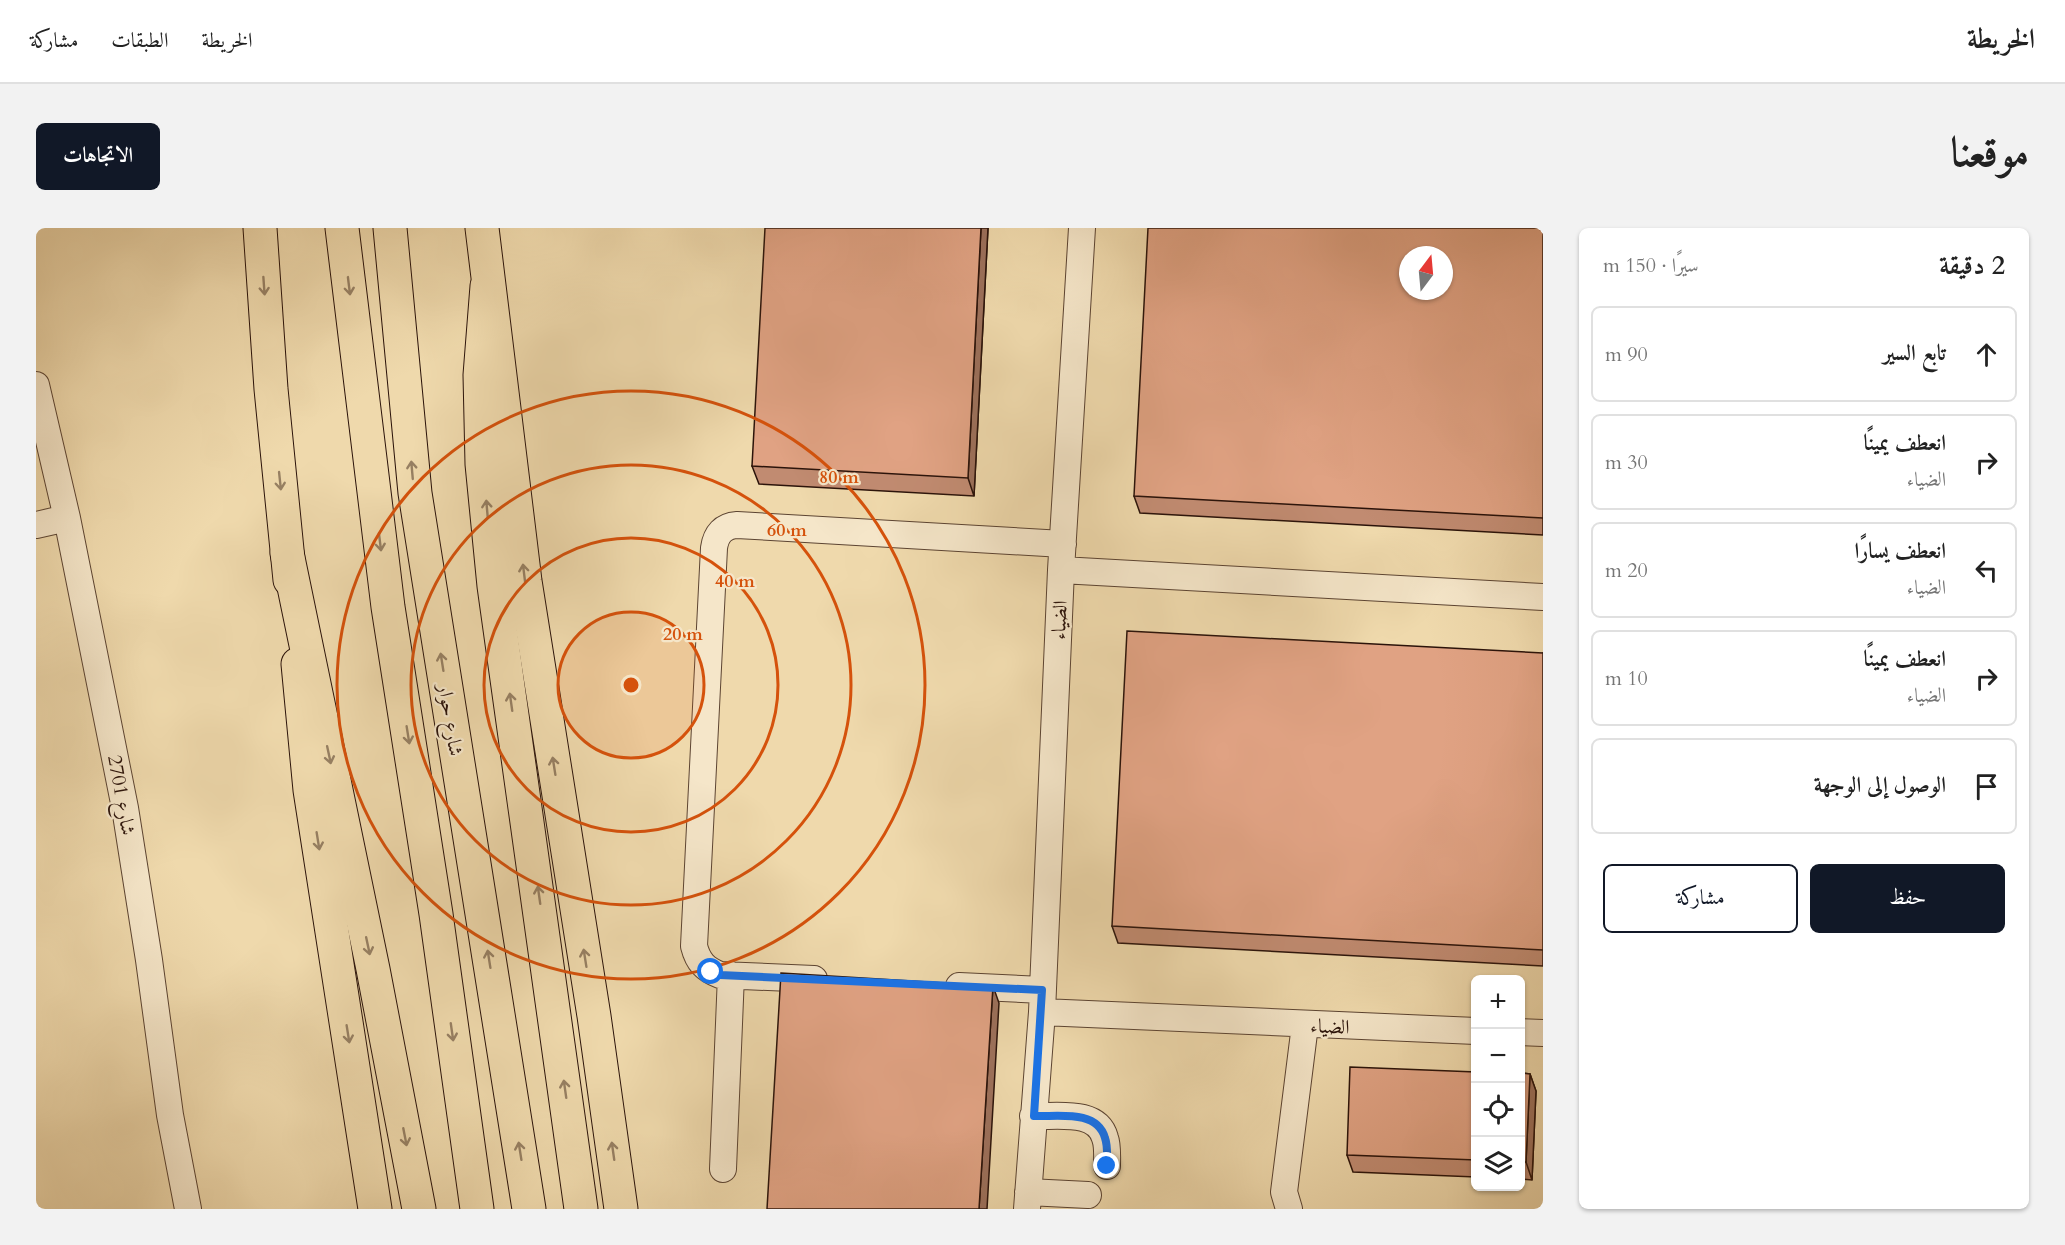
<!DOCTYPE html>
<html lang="ar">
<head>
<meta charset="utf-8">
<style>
  :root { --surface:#fff; --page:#f2f2f2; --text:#222; --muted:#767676; --line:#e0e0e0; --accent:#111827 }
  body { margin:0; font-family:Cardo,Amiri,serif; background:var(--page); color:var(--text); direction:rtl }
  .controls { position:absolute; right:18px; bottom:18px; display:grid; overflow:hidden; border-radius:9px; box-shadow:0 2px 4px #0004 }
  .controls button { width:54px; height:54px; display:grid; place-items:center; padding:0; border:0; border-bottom:2px solid var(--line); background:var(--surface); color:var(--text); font:30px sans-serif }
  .compass { position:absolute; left:1363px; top:18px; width:54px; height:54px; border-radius:50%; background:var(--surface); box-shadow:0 2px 4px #0004; rotate:16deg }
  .stop { position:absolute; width:18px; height:18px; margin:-14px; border:4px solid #1a73e8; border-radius:50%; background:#fff }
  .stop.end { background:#1a73e8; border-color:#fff; box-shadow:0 2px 6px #0008 }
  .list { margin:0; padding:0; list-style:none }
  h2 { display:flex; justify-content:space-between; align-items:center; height:78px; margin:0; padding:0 24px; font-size:26px }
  h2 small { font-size:20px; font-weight:400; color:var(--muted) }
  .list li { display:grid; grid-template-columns:39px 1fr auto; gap:18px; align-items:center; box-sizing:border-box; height:96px; margin:0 12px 12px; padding:0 12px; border:2px solid var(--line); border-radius:9px }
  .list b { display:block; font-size:22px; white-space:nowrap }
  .list p { margin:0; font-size:20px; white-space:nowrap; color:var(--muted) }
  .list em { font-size:20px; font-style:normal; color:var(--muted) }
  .actions { display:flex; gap:12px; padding:18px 24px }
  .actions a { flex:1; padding:14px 0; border:2px solid var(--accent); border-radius:9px; text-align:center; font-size:21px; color:var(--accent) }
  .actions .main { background:var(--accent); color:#fff }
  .icon { flex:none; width:33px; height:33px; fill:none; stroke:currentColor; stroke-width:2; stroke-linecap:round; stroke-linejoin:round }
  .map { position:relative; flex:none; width:1507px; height:981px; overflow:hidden; direction:ltr; border-radius:9px }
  header { display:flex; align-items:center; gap:36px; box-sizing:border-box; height:84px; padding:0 30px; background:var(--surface); border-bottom:2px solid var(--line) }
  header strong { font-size:28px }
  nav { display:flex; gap:33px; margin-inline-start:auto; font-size:21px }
  .intro { display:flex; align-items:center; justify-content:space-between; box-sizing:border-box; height:144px; padding:0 36px }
  h1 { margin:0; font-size:42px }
  .button { padding:15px 27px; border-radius:9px; background:var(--accent); color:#fff; font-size:21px; font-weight:700 }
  main { display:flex; gap:36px; padding:0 36px }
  aside { flex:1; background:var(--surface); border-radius:9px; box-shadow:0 2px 4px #0004 }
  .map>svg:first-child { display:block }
</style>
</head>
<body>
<header>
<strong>الخريطة</strong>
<nav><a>الخريطة</a><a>الطبقات</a><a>مشاركة</a></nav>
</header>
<div class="intro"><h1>موقعنا</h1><a class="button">الاتجاهات</a></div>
<main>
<aside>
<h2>2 دقيقة<small>سيرًا · 150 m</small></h2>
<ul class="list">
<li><svg class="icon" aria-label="ahead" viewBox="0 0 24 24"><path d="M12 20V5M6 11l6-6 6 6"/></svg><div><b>تابع السير</b></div><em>90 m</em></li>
<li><svg class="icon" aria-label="right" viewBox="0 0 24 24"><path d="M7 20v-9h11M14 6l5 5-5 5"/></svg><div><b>انعطف يمينًا</b><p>الضياء</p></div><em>30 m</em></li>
<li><svg class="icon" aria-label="left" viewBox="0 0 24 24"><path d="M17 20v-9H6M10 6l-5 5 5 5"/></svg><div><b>انعطف يسارًا</b><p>الضياء</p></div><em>20 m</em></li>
<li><svg class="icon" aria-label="right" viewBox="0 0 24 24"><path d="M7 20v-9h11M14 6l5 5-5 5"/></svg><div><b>انعطف يمينًا</b><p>الضياء</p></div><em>10 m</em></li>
<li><svg class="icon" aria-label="arrive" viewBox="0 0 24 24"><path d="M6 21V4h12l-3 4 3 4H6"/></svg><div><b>الوصول إلى الوجهة</b></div></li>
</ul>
<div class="actions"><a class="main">حفظ</a><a>مشاركة</a></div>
</aside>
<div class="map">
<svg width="1507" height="981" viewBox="0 0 1507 981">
  <rect width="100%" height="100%" fill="#efd9ac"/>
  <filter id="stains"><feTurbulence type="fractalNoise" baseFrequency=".00333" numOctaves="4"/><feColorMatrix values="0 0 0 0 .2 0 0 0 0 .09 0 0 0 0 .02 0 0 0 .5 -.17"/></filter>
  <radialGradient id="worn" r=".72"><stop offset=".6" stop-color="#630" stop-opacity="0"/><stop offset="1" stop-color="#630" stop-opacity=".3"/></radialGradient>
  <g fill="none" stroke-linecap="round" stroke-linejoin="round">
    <!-- minor casing -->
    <g stroke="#5c4432" stroke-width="28">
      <path id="minor" d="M 0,157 L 31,290 L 89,580 L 113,732 L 134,887 L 152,981
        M 0,297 L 31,290
        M 1025,342 L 1507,369
        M 778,751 L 684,747 C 669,741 662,734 658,718 L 678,320 C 680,306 687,298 701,297 L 1027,316
        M 923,758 L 1006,762
        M 1006,784 L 1440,803
        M 1484,804 L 1507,805
        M 997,888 C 1021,889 1061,881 1069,910 C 1072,918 1071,929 1071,938
        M 687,941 L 695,747
        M 992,964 L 1052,967
        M 991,981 L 1006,784 L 1025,342 L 1046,0
        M 1253,981 L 1248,964 L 1269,797"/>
    </g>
    <!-- major casing -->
    <g stroke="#2b130a" stroke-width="35">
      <path id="major" d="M 224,0 L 235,161 L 254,352
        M 446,0 L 489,353 L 558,788 L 585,981
        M 262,436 L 274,562 L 339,981"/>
    </g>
    <!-- highway casing -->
    <g stroke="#2b130a" stroke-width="35">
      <path id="highway" d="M 306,0 L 352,379 L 400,686 L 441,981
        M 354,0 L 379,265 L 493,981
        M 451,58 L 444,147 L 446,236 L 458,358 L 545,981
        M 251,325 L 337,741 L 383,981"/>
    </g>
    <!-- minor -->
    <use href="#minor" stroke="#f5e6c9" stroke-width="26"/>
    <!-- major -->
    <use href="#major" stroke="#efd9ac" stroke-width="33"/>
    <!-- highway -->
    <use href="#highway" stroke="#efd9ac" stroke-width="33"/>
  </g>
  <!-- wall -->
  <path fill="#c18b71" stroke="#2b130a" stroke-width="1.5" d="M 952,0 L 938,268 L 723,256 L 716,238 Z
    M 1507,0 L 1507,307 L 1104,285 L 1098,268 Z
    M 1507,425 L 1507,738 L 1082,715 L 1076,698 Z
    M 1440,844 L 1440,949 L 1317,944 L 1311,927 Z
    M 1485,845 L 1494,846 L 1500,863 L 1496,952 L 1485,951 Z"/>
  <!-- shaded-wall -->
  <path fill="#9d715c" stroke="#2b130a" stroke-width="1.5" d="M 945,0 L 952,0 L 938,268 L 932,250 Z
    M 957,758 L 963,775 L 951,981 L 943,981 Z
    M 1494,846 L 1500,863 L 1496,952 L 1490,934 Z"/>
  <!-- building -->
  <path fill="#e0a283" stroke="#2b130a" stroke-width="1.5" fill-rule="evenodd" d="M 729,0 L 945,0 L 932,250 L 716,238 Z
    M 1112,0 L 1507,0 L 1507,290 L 1098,268 ZM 1372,27 L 1408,27 L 1408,63 L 1372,63 Z
    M 1091,403 L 1507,425 L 1507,722 L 1076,698 Z
    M 745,745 L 957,758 L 943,981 L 731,981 Z
    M 1314,839 L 1440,844 L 1440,932 L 1311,927 Z
    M 1485,845 L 1494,846 L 1490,934 L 1485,934 Z"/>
  <!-- one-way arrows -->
  <defs><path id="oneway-shaft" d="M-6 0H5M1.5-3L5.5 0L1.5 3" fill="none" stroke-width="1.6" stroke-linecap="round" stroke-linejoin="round" transform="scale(1.5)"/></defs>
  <g stroke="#978063">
    <use href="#oneway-shaft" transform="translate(228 58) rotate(86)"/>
    <use href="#oneway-shaft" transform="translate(313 58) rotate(83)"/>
    <use href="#oneway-shaft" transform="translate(376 242) rotate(-95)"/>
    <use href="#oneway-shaft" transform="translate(244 253) rotate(84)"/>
    <use href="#oneway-shaft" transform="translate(451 281) rotate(-95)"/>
    <use href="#oneway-shaft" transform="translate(344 314) rotate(83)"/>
    <use href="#oneway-shaft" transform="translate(488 345) rotate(-97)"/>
    <use href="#oneway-shaft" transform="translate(406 434) rotate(-99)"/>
    <use href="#oneway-shaft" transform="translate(475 474) rotate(-98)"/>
    <use href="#oneway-shaft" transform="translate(372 507) rotate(81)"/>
    <use href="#oneway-shaft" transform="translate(293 527) rotate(78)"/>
    <use href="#oneway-shaft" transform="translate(518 538) rotate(-99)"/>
    <use href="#oneway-shaft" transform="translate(282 613) rotate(81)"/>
    <use href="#oneway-shaft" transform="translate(503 667) rotate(-98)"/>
    <use href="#oneway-shaft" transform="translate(332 718) rotate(78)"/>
    <use href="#oneway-shaft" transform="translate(549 730) rotate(-99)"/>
    <use href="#oneway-shaft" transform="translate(453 731) rotate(-99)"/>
    <use href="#oneway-shaft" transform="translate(416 804) rotate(82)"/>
    <use href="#oneway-shaft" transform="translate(312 806) rotate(81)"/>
    <use href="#oneway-shaft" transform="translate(529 861) rotate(-98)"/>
    <use href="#oneway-shaft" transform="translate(369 909) rotate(79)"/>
    <use href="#oneway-shaft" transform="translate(484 923) rotate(-99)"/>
    <use href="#oneway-shaft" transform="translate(577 923) rotate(-98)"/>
  </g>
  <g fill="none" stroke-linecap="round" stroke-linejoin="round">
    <!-- route -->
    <path stroke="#1a73e8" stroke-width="8" d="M 675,744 L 684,747 L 1006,762 L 998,888 C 1021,889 1061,881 1069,910 C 1072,918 1071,929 1071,938"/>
  </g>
  <!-- distance rings -->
  <circle cx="595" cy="457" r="73" fill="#d5520c" fill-opacity=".12"/>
  <g fill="none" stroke="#d5520c" stroke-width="3">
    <circle cx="595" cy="457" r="73"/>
    <circle cx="595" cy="457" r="147"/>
    <circle cx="595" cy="457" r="220"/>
    <circle cx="595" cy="457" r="294"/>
  </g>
  <g text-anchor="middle" stroke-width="4.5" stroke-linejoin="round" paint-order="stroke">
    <!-- street labels -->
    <g font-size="20" fill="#2b130a" stroke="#f5e6c9">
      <text transform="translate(1023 392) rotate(-87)" y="7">الضياء</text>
      <text transform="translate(415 492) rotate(81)" y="7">شارع حوار</text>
      <text transform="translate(86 567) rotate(80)" y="7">شارع 2701</text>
      <text transform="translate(1294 798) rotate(2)" y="7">الضياء</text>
    </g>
  </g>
  <circle cx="595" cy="457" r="9" fill="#d5520c" stroke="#f5e6c9" stroke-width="3"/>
  <g font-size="18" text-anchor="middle" font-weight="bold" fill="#d5520c" stroke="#f5e6c9" stroke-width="4.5" stroke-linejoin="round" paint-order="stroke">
    <text x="803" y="255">80 m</text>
    <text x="751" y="308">60 m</text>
    <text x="699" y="359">40 m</text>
    <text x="647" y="412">20 m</text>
  </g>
  <rect width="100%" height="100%" filter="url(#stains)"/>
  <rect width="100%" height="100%" fill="url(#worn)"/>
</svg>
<div class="controls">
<button>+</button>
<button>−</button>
<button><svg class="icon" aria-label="locate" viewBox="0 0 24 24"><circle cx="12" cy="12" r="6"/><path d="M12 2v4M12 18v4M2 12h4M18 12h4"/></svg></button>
<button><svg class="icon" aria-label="layers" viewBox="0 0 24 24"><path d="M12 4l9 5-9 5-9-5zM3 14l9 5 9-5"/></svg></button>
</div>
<svg class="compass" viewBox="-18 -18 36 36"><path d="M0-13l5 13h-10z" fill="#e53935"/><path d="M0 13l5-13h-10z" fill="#767676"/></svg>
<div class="stop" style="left:675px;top:744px"></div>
<div class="stop end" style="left:1071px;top:938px"></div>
</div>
</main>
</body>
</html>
